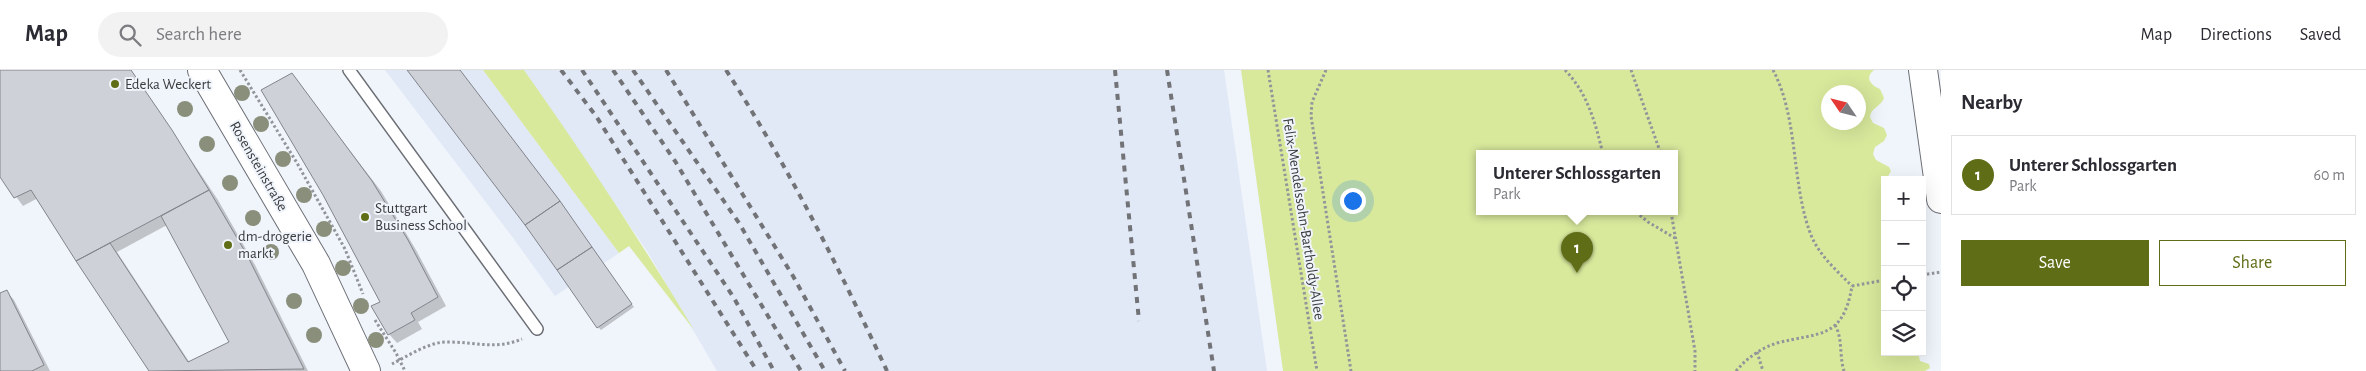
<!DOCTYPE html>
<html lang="en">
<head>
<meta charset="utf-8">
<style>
  :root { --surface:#fff; --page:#f2f2f3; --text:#2b2b33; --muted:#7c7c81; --line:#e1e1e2; --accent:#5f6d17 }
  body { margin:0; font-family:"Alegreya Sans",sans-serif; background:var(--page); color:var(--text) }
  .controls { position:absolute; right:15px; bottom:15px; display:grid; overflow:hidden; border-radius:0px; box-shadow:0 5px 20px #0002 }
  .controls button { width:45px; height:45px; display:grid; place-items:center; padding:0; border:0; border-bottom:1px solid var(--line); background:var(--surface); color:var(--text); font:25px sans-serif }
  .compass { position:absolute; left:1821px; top:15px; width:45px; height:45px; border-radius:50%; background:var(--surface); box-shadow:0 5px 20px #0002; rotate:305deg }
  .you { position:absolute; left:1352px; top:130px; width:18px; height:18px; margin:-12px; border:4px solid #fff; border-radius:50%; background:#1a73e8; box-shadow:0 0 0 8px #1a73e833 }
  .badge { display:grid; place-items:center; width:32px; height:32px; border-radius:50%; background:var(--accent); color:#fff; font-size:16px; font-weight:700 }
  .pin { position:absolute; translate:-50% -41px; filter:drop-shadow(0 1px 2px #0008) }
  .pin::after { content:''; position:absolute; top:26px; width:18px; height:15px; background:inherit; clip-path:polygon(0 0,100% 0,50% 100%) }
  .popup { position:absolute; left:1476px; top:80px; width:202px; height:65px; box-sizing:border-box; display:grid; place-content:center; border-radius:0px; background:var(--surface); filter:drop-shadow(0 1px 4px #0005); font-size:16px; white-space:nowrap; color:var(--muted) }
  .popup b { font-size:19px; color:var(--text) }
  .popup::after { content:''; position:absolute; left:50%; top:100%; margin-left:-10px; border:10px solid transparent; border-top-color:var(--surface) }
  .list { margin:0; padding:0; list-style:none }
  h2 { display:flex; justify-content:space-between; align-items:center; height:65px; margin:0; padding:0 20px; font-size:21px }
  h2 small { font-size:16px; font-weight:400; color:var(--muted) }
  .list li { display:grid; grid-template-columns:32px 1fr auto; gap:15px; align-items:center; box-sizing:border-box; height:80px; margin:0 10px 10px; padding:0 10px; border:1px solid var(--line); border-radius:0px }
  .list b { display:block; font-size:19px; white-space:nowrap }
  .list p { margin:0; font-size:16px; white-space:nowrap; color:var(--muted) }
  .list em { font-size:16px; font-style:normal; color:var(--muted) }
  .actions { display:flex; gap:10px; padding:15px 20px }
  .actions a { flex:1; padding:11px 0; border:1px solid var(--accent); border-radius:0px; text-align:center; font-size:18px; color:var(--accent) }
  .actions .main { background:var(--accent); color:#fff }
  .icon { flex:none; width:28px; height:28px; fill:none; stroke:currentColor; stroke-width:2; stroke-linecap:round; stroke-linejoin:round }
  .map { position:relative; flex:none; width:1941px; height:301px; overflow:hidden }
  header { display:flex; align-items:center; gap:30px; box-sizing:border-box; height:70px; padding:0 25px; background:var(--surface); border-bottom:1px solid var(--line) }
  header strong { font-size:24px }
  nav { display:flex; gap:28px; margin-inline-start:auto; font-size:18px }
  .search { width:350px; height:45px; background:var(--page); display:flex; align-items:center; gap:12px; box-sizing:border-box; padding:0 18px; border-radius:28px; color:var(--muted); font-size:19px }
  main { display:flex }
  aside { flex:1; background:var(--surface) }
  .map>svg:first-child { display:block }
</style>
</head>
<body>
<header>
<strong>Map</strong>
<div class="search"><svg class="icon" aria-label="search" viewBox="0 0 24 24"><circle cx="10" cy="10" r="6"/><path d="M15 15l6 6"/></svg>Search here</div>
<nav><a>Map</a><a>Directions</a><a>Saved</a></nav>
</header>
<main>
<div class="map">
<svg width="1941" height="301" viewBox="0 0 1941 301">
  <rect width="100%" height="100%" fill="#f0f4fb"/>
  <!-- built -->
  <path fill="#e1e8f6" d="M 385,0 L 483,0 L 619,183 L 555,226 L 511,165 Z
    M 524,0 L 1224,0 L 1267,301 L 717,301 L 647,181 Z"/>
  <!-- green -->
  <path fill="#d8e99c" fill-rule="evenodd" d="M 483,0 L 524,0 C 584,85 641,171 694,260 L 629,176 L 619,183 Z
    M 1241,0 L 1874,0 C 1864,8 1871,15 1880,19 L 1884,28 C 1881,37 1871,37 1870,47 L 1873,53 L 1884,58 L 1887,65 L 1884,71 L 1875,77 L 1873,84 L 1876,90 L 1889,97 L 1891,101 L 1882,117 L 1885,124 L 1885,282 L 1918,282 L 1920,291 L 1929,294 L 1930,298 L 1925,301 L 1283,301 ZM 1858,22 L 1858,52 L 1828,52 L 1828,22 ZM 1674,84 L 1674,142 L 1480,142 L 1480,84 Z"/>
  <!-- shadow -->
  <path fill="#0003" fill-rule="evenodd" d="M 0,0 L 131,0 L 218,130 L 255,195 L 308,301 L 150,301 L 38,128 L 23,136 L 0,105 ZM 167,155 L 231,272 L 190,293 L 117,182 Z
    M 409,0 L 459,0 L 554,123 L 634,237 L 601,260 L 598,257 L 518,142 Z
    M 291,4 L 381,121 L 416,180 L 446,236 L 418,252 L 422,259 L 397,273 L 389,264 L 382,232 Z
    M 6,221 L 14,230 L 50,301 L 0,301 L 0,225 Z"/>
  <!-- building -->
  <path fill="#ced1d8" stroke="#82858b" d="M 0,0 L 131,0 L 172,60 L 209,120 L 76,191 L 31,120 L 14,128 L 0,107 Z
    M 407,0 L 460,0 L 560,131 L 525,155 Z
    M 292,3 L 372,111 L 408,170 L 438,227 L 411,243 L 415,250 L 388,265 L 371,236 L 380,232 L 323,125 L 261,20 Z
    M 209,120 L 247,185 L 304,299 L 149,301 L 76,191 L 110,173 L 188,292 L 229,272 L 161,146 Z
    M 560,131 L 592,177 L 557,200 L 525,155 Z
    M 592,177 L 632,234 L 597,258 L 557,200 Z
    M 7,220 L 44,295 L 32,301 L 0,301 L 0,223 Z"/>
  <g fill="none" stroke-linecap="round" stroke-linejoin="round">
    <!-- lane casing -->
    <g stroke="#6b6e74" stroke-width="14">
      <path id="lane" d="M 349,0 L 537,259"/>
    </g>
    <!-- secondary casing -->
    <g stroke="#6b6e74" stroke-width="30">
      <path id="secondary" d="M 202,0 L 316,194 L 366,301"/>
    </g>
    <!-- primary casing -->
    <g stroke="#6b6e74" stroke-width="30">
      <path id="primary" d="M 1923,0 L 1941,129"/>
    </g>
    <!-- path -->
    <path stroke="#929599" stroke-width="3" stroke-dasharray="2.5 2.5" stroke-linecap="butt" d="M 240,0 L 297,93 L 345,179 L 363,224
      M 1268,0 L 1317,301
      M 1326,0 L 1312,32 L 1311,46 L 1351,301
      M 1565,0 C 1588,24 1595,52 1603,84
      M 1631,0 L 1661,84
      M 1773,0 C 1799,49 1791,114 1811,165 C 1819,185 1837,201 1852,216
      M 1636,142 L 1648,152 L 1675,168
      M 1671,142 L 1695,281 L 1695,301
      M 1922,205 L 1941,202
      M 1852,216 L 1885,210
      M 375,250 L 396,283 L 405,301
      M 1835,255 C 1843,269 1839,285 1844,301
      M 1757,282 L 1763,301
      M 392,294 C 408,286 430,271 449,272 C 475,272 496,280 522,269
      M 1736,301 C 1747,288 1761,278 1777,273 C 1819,262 1843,270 1852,216"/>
    <!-- lane -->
    <use href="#lane" stroke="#fff" stroke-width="11"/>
    <!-- secondary -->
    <use href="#secondary" stroke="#fff" stroke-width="28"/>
    <!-- primary -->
    <use href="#primary" stroke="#fff" stroke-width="28"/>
    <!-- rail -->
    <path stroke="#717377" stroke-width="4" stroke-dasharray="6 6" stroke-linecap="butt" d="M 561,0 L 596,46 L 757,301
      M 582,0 L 734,228 L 774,301
      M 613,0 L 675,91 L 801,301
      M 633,0 L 739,153 L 825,301
      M 666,0 L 793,206 L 845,301
      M 726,0 C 788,96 839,198 887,301
      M 1115,0 L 1139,251
      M 1167,0 L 1214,301"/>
  </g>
  <!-- trees -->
  <g fill="#8a8f7c">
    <circle cx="242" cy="23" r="8"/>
    <circle cx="185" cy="39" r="8"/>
    <circle cx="261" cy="54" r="8"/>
    <circle cx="207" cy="74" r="8"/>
    <circle cx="283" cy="89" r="8"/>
    <circle cx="230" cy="113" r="8"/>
    <circle cx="304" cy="125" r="8"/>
    <circle cx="253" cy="148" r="8"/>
    <circle cx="324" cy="159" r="8"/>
    <circle cx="271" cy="182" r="8"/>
    <circle cx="343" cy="198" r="8"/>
    <circle cx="294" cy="231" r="8"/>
    <circle cx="361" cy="236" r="8"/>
    <circle cx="314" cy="265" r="8"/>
    <circle cx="376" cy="270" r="8"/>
  </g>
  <!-- markers -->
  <g fill="#5f6d17" stroke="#f0f4fb" stroke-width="2">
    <circle cx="115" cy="14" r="5"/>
    <circle cx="365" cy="147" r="5"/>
    <circle cx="228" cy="175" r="5"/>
  </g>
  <g text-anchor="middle" stroke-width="4" stroke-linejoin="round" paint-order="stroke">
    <!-- poi labels -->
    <g font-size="15" fill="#3a3c3e" stroke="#f0f4fb" text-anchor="start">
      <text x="125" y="19">Edeka Weckert</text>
      <text x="375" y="143">Stuttgart<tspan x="375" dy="17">Business School</tspan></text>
      <text x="238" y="171">dm-drogerie<tspan x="238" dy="17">markt</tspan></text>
    </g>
    <!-- street labels -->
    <g font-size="15" fill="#3a3c3e" stroke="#f0f4fb">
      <text transform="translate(259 96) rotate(60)" y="5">Rosensteinstraße</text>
      <text transform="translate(1304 149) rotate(81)" y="5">Felix-Mendelssohn-Bartholdy-Allee</text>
    </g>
  </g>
</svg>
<div class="controls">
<button>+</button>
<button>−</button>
<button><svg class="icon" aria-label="locate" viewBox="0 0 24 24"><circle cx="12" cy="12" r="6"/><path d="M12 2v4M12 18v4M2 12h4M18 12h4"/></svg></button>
<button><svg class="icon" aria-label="layers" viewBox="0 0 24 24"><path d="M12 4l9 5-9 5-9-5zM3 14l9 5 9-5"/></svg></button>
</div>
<svg class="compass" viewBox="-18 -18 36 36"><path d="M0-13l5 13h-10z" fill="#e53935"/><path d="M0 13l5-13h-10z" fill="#7c7c81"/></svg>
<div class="you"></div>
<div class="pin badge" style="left:1577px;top:203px">1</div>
<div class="popup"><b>Unterer Schlossgarten</b>Park</div>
</div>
<aside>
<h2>Nearby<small></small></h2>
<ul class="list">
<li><span class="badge">1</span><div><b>Unterer Schlossgarten</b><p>Park</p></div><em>60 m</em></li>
</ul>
<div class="actions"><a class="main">Save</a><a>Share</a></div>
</aside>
</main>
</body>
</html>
